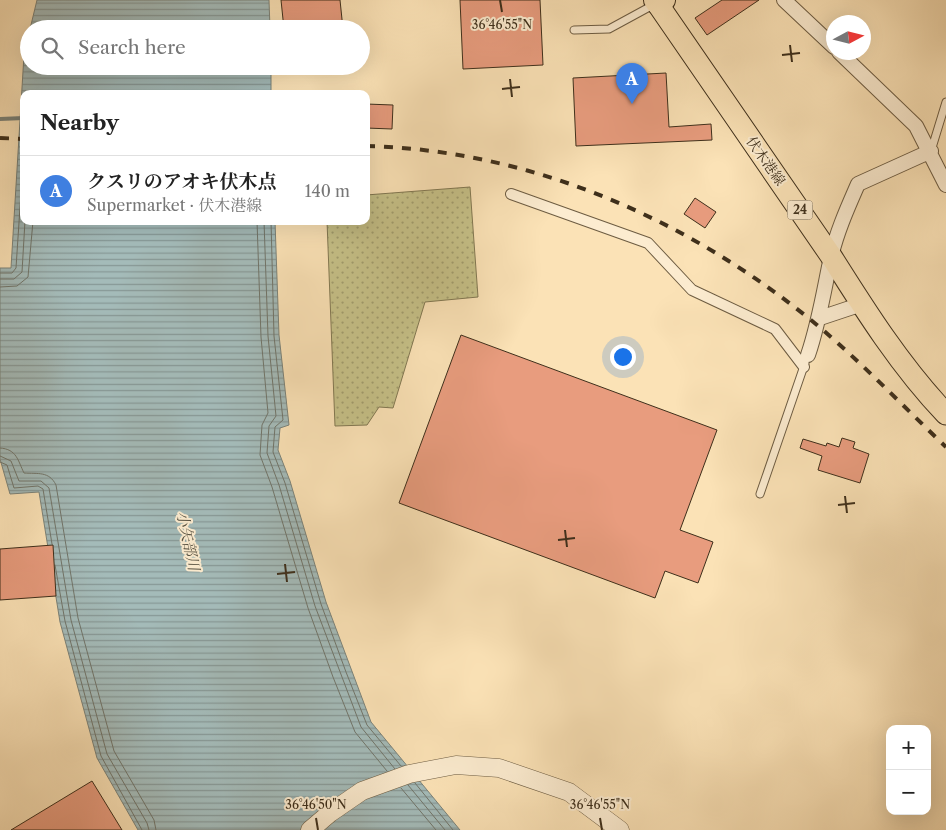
<!DOCTYPE html>
<html lang="en">
<head>
<meta charset="utf-8">
<style>
  :root { --surface:#fff; --page:#f2f2f2; --text:#222; --muted:#767676; --line:#e0e0e0; --accent:#0b8043 }
  body { margin:0; font-family:"Libre Caslon Text","Noto Serif JP",serif; background:var(--page); color:var(--text) }
  .controls { position:absolute; right:15px; bottom:15px; display:grid; overflow:hidden; border-radius:10px; box-shadow:0 5px 20px #0002 }
  .controls button { width:45px; height:45px; display:grid; place-items:center; padding:0; border:0; border-bottom:1px solid var(--line); background:var(--surface); color:var(--text); font:25px sans-serif }
  .compass { position:absolute; left:826px; top:15px; width:45px; height:45px; border-radius:50%; background:var(--surface); box-shadow:0 5px 20px #0002; rotate:83deg }
  .you { position:absolute; left:622px; top:356px; width:18px; height:18px; margin:-12px; border:4px solid #fff; border-radius:50%; background:#1a73e8; box-shadow:0 0 0 8px #1a73e833 }
  .badge { display:grid; place-items:center; width:32px; height:32px; border-radius:50%; background:var(--accent); color:#fff; font-size:16px; font-weight:700 }
  .pin { position:absolute; translate:-50% -41px; filter:drop-shadow(0 1px 2px #0008) }
  .pin::after { content:''; position:absolute; top:26px; width:18px; height:15px; background:inherit; clip-path:polygon(0 0,100% 0,50% 100%) }
  .list { margin:0; padding:0; list-style:none }
  h2 { display:flex; justify-content:space-between; align-items:center; height:65px; margin:0; padding:0 20px; font-size:21px }
  h2 small { font-size:16px; font-weight:400; color:var(--muted) }
  .list li { display:grid; grid-template-columns:32px 1fr auto; gap:15px; align-items:center; box-sizing:border-box; height:70px; padding:0 20px; border-top:1px solid var(--line) }
  .list b { display:block; font-size:19px; white-space:nowrap }
  .list p { margin:0; font-size:16px; white-space:nowrap; color:var(--muted) }
  .list em { font-size:16px; font-style:normal; color:var(--muted) }
  .icon { flex:none; width:28px; height:28px; fill:none; stroke:currentColor; stroke-width:2; stroke-linecap:round; stroke-linejoin:round }
  .map { position:relative; flex:none; width:946px; height:830px; overflow:hidden }
  .search { position:absolute; background:var(--surface); box-shadow:0 5px 20px #0002; left:20px; top:20px; width:350px; height:55px; display:flex; align-items:center; gap:12px; box-sizing:border-box; padding:0 18px; border-radius:28px; color:var(--muted); font-size:19px }
  .panel { position:absolute; background:var(--surface); box-shadow:0 5px 20px #0002; left:20px; top:90px; width:350px; height:135px; border-radius:10px }
  .map>svg:first-child { display:block }
</style>
</head>
<body>
<div class="map">
<svg width="946" height="830" viewBox="0 0 946 830">
  <defs>
    <pattern id="grass-dots" width="8" height="8" patternUnits="userSpaceOnUse" patternTransform="scale(1.25)"><rect width="8" height="8" fill="#c6c188"/><path d="M2 2h.1M6 6h.1" fill="none" stroke="#a29d6e" stroke-width="1.8" stroke-linecap="round"/></pattern>
    <pattern id="water-rules" width="6" height="5" patternUnits="userSpaceOnUse" patternTransform="scale(1.25)"><rect width="6" height="5" fill="#a4bbb9"/><path d="M0 2.5h6" fill="none" stroke="#879896"/></pattern>
  </defs>
  <rect width="100%" height="100%" fill="#fbe2b6"/>
  <filter id="stains"><feTurbulence type="fractalNoise" baseFrequency=".004" numOctaves="4"/><feColorMatrix values="0 0 0 0 .2 0 0 0 0 .09 0 0 0 0 .02 0 0 0 .5 -.17"/></filter>
  <radialGradient id="worn" r=".72"><stop offset=".6" stop-color="#630" stop-opacity="0"/><stop offset="1" stop-color="#630" stop-opacity=".3"/></radialGradient>
  <!-- grass -->
  <path fill="url(#grass-dots)" stroke="#827852" d="M 470,187 L 478,297 L 425,302 L 393,408 L 379,407 L 367,425 L 335,426 L 327,221 L 366,221 L 366,195 Z"/>
  <!-- water -->
  <path fill="url(#water-rules)" stroke="#7b837a" d="M 37,0 L 269,0 L 270,29 L 30,29 Z
    M 29,33 L 29,66 L 271,66 L 271,94 L 24,94 L 24,221 L 275,221 L 279,335 L 289,425 L 280,428 L 278,450 L 290,481 L 326,602 L 371,722 L 460,830 L 138,830 L 97,758 L 60,622 L 39,492 L 10,494 L 0,459 L 0,268 L 11,268 L 24,55 Z"/>
  <g fill="none" stroke-linecap="round" stroke-linejoin="round">
    <!-- shore -->
    <path stroke="#71756a" stroke-width="1" d="M 257,221 L 261,337 L 268,413 L 262,425 L 260,455 L 272,487 L 308,608 L 333,677 L 355,732 L 387,771
      M 264,221 L 268,336 L 276,416 L 269,426 L 267,453 L 279,485 L 315,606 L 361,727 L 395,769
      M 271,221 L 274,336 L 283,420 L 275,427 L 273,452 L 285,483 L 321,604 L 346,672 L 367,725 L 401,766
      M 0,273 L 12,273 L 16,268 L 24,147
      M 0,279 L 14,279 L 22,272 L 25,221
      M 0,287 L 17,286 L 28,277 L 33,221
      M 0,448 C 17,449 18,461 24,473 C 38,474 49,471 56,485 L 78,618 L 114,751 L 154,820 L 156,830
      M 0,456 L 11,461 L 19,481 L 41,481 L 49,488 L 71,620 L 107,754 L 147,823 L 149,830
      M 0,462 L 7,465 L 14,488 L 38,486 L 43,489 L 52,544
      M 55,565 L 65,621 L 101,756 L 142,830
      M 415,783 L 453,830
      M 408,785 L 445,830
      M 401,788 L 436,830"/>
    <!-- stream -->
    <path stroke="#7b837a" stroke-width="4" d="M 0,119 L 24,118"/>
  </g>
  <!-- building -->
  <path fill="#e89c7e" stroke="#3e2f1b" d="M 281,0 L 340,0 L 343,29 L 284,29 Z
    M 460,0 L 540,0 L 543,65 L 463,69 Z
    M 722,0 L 759,0 L 707,35 L 695,18 Z
    M 666,73 L 669,127 L 711,124 L 712,140 L 576,146 L 573,78 Z
    M 366,104 L 393,105 L 392,129 L 366,128 Z
    M 695,198 L 716,212 L 705,228 L 684,214 Z
    M 461,335 L 717,430 L 680,530 L 713,542 L 698,583 L 665,571 L 655,598 L 399,503 Z
    M 842,438 L 855,442 L 853,448 L 869,454 L 860,483 L 818,470 L 822,456 L 800,448 L 803,439 L 826,446 L 827,443 L 839,447 Z
    M 53,545 L 56,596 L 0,600 L 0,549 Z
    M 92,781 L 122,830 L 11,830 Z"/>
  <g fill="none" stroke-linecap="round" stroke-linejoin="round">
    <!-- service casing -->
    <g stroke="#6d5c42" stroke-width="9">
      <path id="service" d="M 574,30 L 609,29 L 655,4
        M 931,151 L 946,102
        M 760,494 L 805,363"/>
    </g>
    <!-- pedestrian casing -->
    <g stroke="#6d5c42" stroke-width="12">
      <path id="pedestrian" d="M 511,194 L 648,243 L 692,290 L 775,329 L 804,367"/>
    </g>
    <!-- minor casing -->
    <g stroke="#6d5c42" stroke-width="16">
      <path id="minor" d="M 784,0 L 834,47
        M 839,52 L 916,126 L 946,185
        M 820,318 L 862,304
        M 808,355 C 819,323 824,290 831,257 C 837,231 848,207 858,184 L 931,151"/>
    </g>
    <!-- tertiary casing -->
    <g stroke="#6d5c42" stroke-width="19">
      <path id="tertiary" d="M 310,830 L 330,813 L 362,791 L 409,774 L 456,765 L 499,768 L 569,792 L 620,830"/>
    </g>
    <!-- primary casing -->
    <g stroke="#3e2f1b" stroke-width="23">
      <path id="primary" d="M 657,3 L 831,256 C 865,310 901,367 946,414"/>
    </g>
    <!-- trunk casing -->
    <g stroke="#3e2f1b" stroke-width="24">
      <path id="trunk" d="M 655,0 L 657,3 L 664,0"/>
    </g>
    <!-- service -->
    <use href="#service" stroke="#fcecd0" stroke-width="7"/>
    <!-- pedestrian -->
    <use href="#pedestrian" stroke="#fcecd0" stroke-width="10"/>
    <!-- minor -->
    <use href="#minor" stroke="#fcecd0" stroke-width="14"/>
    <!-- tertiary -->
    <use href="#tertiary" stroke="#fcecd0" stroke-width="18"/>
    <!-- primary -->
    <use href="#primary" stroke="#fbe2b6" stroke-width="21"/>
    <!-- trunk -->
    <use href="#trunk" stroke="#fbe2b6" stroke-width="22"/>
    <!-- rail -->
    <path stroke="#3e2f1b" stroke-width="4" stroke-dasharray="9 9" stroke-linecap="butt" d="M 0,138 L 24,139
      M 366,146 C 532,150 690,220 817,325 C 862,363 903,406 946,447"/>
  </g>
  <!-- ticks -->
  <path fill="none" stroke="#3e2f1b" stroke-width="2" d="M 500,0 L 502,12M 790,45 L 792,62M 782,55 L 800,53M 510,79 L 512,97M 502,89 L 520,87M 845,496 L 847,513M 838,505 L 855,503M 565,530 L 567,547M 558,540 L 575,538M 285,564 L 287,582M 277,574 L 295,572M 316,818 L 318,830M 600,818 L 602,830"/>
  <g text-anchor="middle" stroke-width="4" stroke-linejoin="round" paint-order="stroke">
    <!-- shield labels -->
    <rect fill="#fcecd0" stroke="#776851" stroke-width="1" x="787.5" y="200.5" width="25" height="19" rx="4"/>
    <g font-size="12" font-weight="bold" fill="#3e2f1b">
      <text x="800" y="214">24</text>
    </g>
    <!-- street labels -->
    <g font-size="14" fill="#3e2f1b" stroke="#fcecd0">
      <text transform="translate(766 161) rotate(55)" y="5">伏木港線</text>
    </g>
    <!-- water labels -->
    <g font-size="15" font-style="italic" fill="#585242" stroke="#fcecd0">
      <text transform="translate(188 541) rotate(78)" y="5">小矢部川</text>
    </g>
  </g>
  <g font-size="12" text-anchor="middle" fill="#3e2f1b" stroke="#fcecd0" stroke-width="4" stroke-linejoin="round" paint-order="stroke">
    <text x="502" y="29">36°46'55"N</text>
    <text x="316" y="809">36°46'50"N</text>
    <text x="600" y="809">36°46'55"N</text>
  </g>
  <rect width="100%" height="100%" filter="url(#stains)"/>
  <rect width="100%" height="100%" fill="url(#worn)"/>
</svg>
<div class="controls">
<button>+</button>
<button>−</button>
</div>
<svg class="compass" viewBox="-18 -18 36 36"><path d="M0-13l5 13h-10z" fill="#e53935"/><path d="M0 13l5-13h-10z" fill="#767676"/></svg>
<div class="you"></div>
<div class="pin badge" style="left:632px;top:104px;background:#3f7fe0">A</div>
<div class="search"><svg class="icon" aria-label="search" viewBox="0 0 24 24"><circle cx="10" cy="10" r="6"/><path d="M15 15l6 6"/></svg>Search here</div>
<section class="panel">
<h2>Nearby<small></small></h2>
<ul class="list">
<li><span class="badge" style="background:#3f7fe0">A</span><div><b>クスリのアオキ伏木点</b><p>Supermarket · 伏木港線</p></div><em>140 m</em></li>
</ul>
</section>
</div>
</body>
</html>
